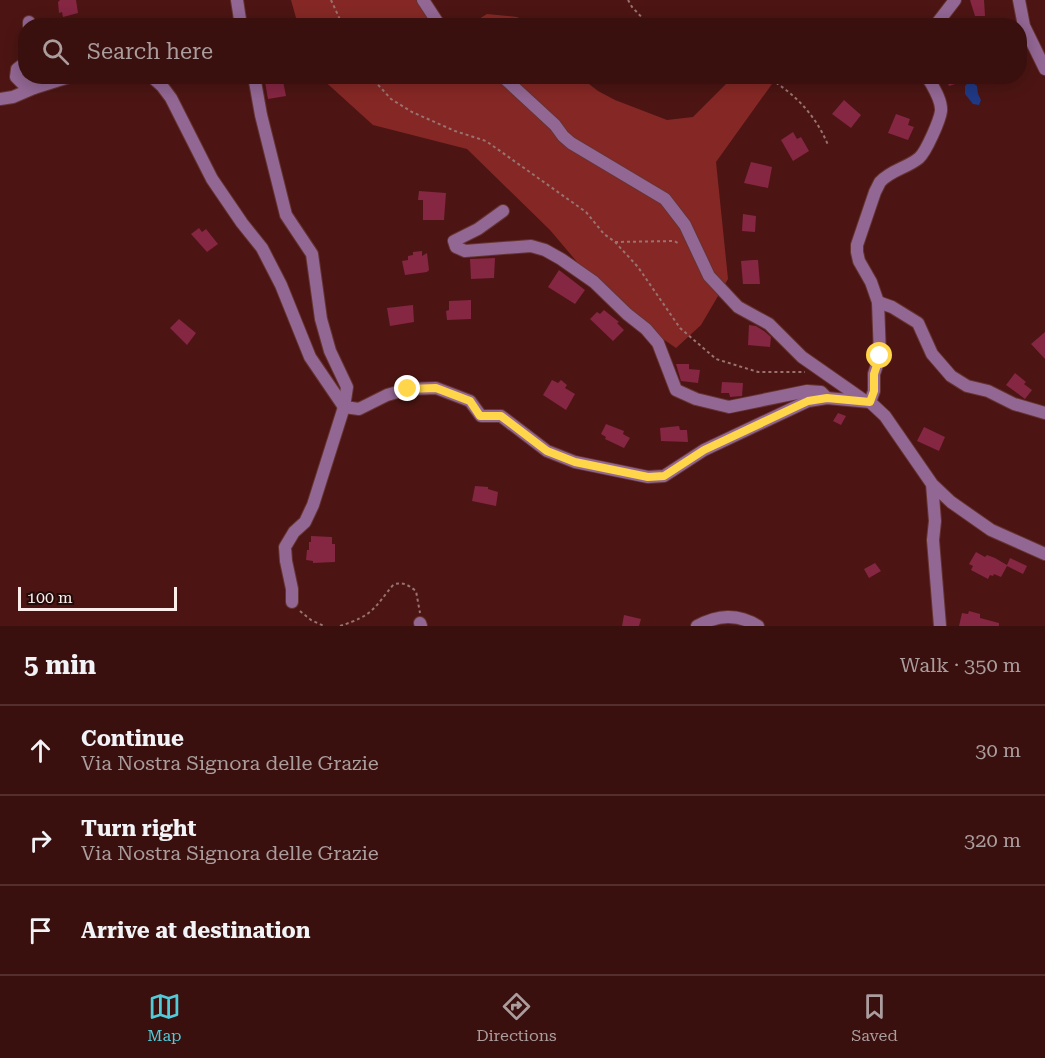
<!DOCTYPE html>
<html lang="en">
<head>
<meta charset="utf-8">
<style>
  :root { --surface:#39100e; --page:#441e1c; --text:#f1f3f6; --muted:#ab9d9e; --line:#53302e; --accent:#52cbd9 }
  body { margin:0; font-family:"Roboto Serif",serif; background:var(--page); color:var(--text) }
  .scale { position:absolute; left:18px; bottom:15px; width:159px; box-sizing:border-box; padding-left:6px; border:3px solid #fdeeec; border-top:0; font-size:16px; line-height:21px; white-space:nowrap; color:#fdeeec; -webkit-text-stroke:4px #230b09; paint-order:stroke }
  .stop { position:absolute; width:18px; height:18px; margin:-14px; border:4px solid #ffd54a; border-radius:50%; background:#fff }
  .stop.end { background:#ffd54a; border-color:#fff; box-shadow:0 2px 6px #0008 }
  .list { margin:0; padding:0; list-style:none }
  h2 { display:flex; justify-content:space-between; align-items:center; height:78px; margin:0; padding:0 24px; font-size:26px }
  h2 small { font-size:20px; font-weight:400; color:var(--muted) }
  .list li { display:grid; grid-template-columns:39px 1fr auto; gap:18px; align-items:center; box-sizing:border-box; height:90px; padding:0 24px; border-top:2px solid var(--line) }
  .list b { display:block; font-size:22px; white-space:nowrap }
  .list p { margin:0; font-size:20px; white-space:nowrap; color:var(--muted) }
  .list em { font-size:20px; font-style:normal; color:var(--muted) }
  .icon { flex:none; width:33px; height:33px; fill:none; stroke:currentColor; stroke-width:2; stroke-linecap:round; stroke-linejoin:round }
  .map { position:relative; flex:none; width:1045px; height:626px; overflow:hidden }
  .search { position:absolute; background:var(--surface); box-shadow:0 3px 15px #0003; left:18px; right:18px; top:18px; height:66px; display:flex; align-items:center; gap:15px; box-sizing:border-box; padding:0 21px; border-radius:24px; color:var(--muted); font-size:22px }
  .sheet { height:348px; background:var(--surface) }
  nav { display:flex; justify-content:space-around; align-items:center; box-sizing:border-box; height:84px; border-top:2px solid var(--line); background:var(--surface); font-size:16px; color:var(--muted) }
  nav a { display:grid; justify-items:center; gap:3px }
  nav .on { color:var(--accent) }
  .map>svg:first-child { display:block }
</style>
</head>
<body>
<div class="map">
<svg width="1045" height="626" viewBox="0 0 1045 626">
  <rect width="100%" height="100%" fill="#4c1513"/>
  <!-- green -->
  <path fill="#852825" d="M 291,0 L 430,0 L 442,25 L 298,25 Z
    M 487,14 L 517,17 L 534,25 L 469,25 Z
    M 320,77 L 580,77 L 598,91 L 615,100 L 667,120 L 693,117 L 733,77 L 777,77 L 716,162 L 728,279 L 701,325 L 676,348 L 627,314 L 594,282 L 550,230 L 467,149 L 373,125 Z"/>
  <!-- water -->
  <path fill="#203985" d="M 968,83 L 973,83 L 977,86 L 978,94 L 981,100 L 979,105 L 973,104 L 965,94 L 965,86 Z"/>
  <!-- building -->
  <path fill="#852643" d="M 60,0 L 76,0 L 78,13 L 63,17 L 62,12 L 59,13 L 58,2 Z
    M 970,0 L 984,0 L 985,16 L 975,16 Z
    M 264,76 L 282,76 L 286,96 L 268,99 Z
    M 945,76 L 972,76 L 973,78 L 949,86 Z
    M 844,100 L 861,115 L 851,128 L 832,114 Z
    M 896,114 L 910,119 L 908,125 L 914,127 L 908,140 L 888,133 Z
    M 793,132 L 797,139 L 801,137 L 809,151 L 793,161 L 781,140 Z
    M 751,162 L 772,167 L 768,188 L 744,183 Z
    M 419,191 L 446,193 L 444,220 L 423,220 L 423,200 L 418,200 Z
    M 743,214 L 756,216 L 755,232 L 742,231 Z
    M 199,228 L 202,232 L 206,229 L 218,244 L 207,252 L 191,234 Z
    M 422,251 L 422,256 L 427,253 L 429,270 L 427,272 L 405,275 L 402,261 L 408,260 L 408,256 L 413,255 L 413,252 Z
    M 495,258 L 494,278 L 471,279 L 470,259 Z
    M 753,260 L 758,260 L 760,284 L 743,284 L 741,261 Z
    M 559,270 L 585,290 L 575,304 L 548,287 Z
    M 471,300 L 471,319 L 447,320 L 446,311 L 449,310 L 449,301 Z
    M 413,305 L 414,322 L 390,326 L 387,308 Z
    M 604,310 L 619,322 L 617,323 L 624,330 L 613,341 L 590,319 L 597,312 L 600,314 Z
    M 179,319 L 196,333 L 187,345 L 170,328 Z
    M 749,325 L 756,326 L 764,331 L 771,337 L 770,347 L 748,345 Z
    M 1045,332 L 1045,359 L 1031,344 Z
    M 676,364 L 689,364 L 689,369 L 700,370 L 698,383 L 681,381 Z
    M 1015,373 L 1026,382 L 1024,384 L 1032,390 L 1025,399 L 1006,385 Z
    M 552,380 L 558,383 L 561,380 L 567,385 L 565,388 L 575,394 L 566,410 L 543,395 Z
    M 722,382 L 743,383 L 742,396 L 730,397 L 729,393 L 721,393 Z
    M 838,413 L 846,416 L 841,425 L 833,421 Z
    M 606,424 L 624,431 L 623,434 L 630,438 L 624,448 L 605,439 L 606,437 L 601,434 Z
    M 679,426 L 680,430 L 687,430 L 688,442 L 661,441 L 660,428 Z
    M 924,427 L 945,437 L 939,451 L 917,441 Z
    M 475,486 L 488,487 L 488,489 L 498,492 L 496,506 L 472,501 Z
    M 311,536 L 332,537 L 332,544 L 335,544 L 335,562 L 313,563 L 313,561 L 306,560 L 307,550 L 309,550 L 309,542 L 311,542 Z
    M 976,552 L 985,557 L 987,555 L 995,558 L 1007,565 L 1010,558 L 1027,566 L 1023,574 L 1007,566 L 1001,577 L 994,574 L 993,576 L 990,575 L 988,579 L 971,570 L 973,566 L 969,564 Z
    M 875,563 L 881,571 L 869,578 L 864,569 Z
    M 969,611 L 980,614 L 980,618 L 999,623 L 999,626 L 959,626 L 962,613 L 968,614 Z
    M 624,615 L 641,619 L 639,626 L 622,626 Z"/>
  <g fill="none" stroke-linecap="round" stroke-linejoin="round">
    <!-- minor casing -->
    <g stroke="#653331" stroke-width="14">
      <path id="minor" d="M 237,0 L 241,26
        M 423,0 L 440,26
        M 1019,0 L 1024,26 L 1045,69
        M 29,26 L 29,22
        M 26,62 L 17,69 L 16,77 L 22,83 L 34,88
        M 254,76 L 261,115 L 286,215 L 312,254 L 321,319 L 330,351 L 347,387 L 344,407 L 313,505 L 305,522 L 294,532 L 285,547 L 286,561 L 292,589 L 292,602
        M 502,76 L 555,125 L 563,136 L 571,143 L 665,199 L 685,225 L 709,276 L 738,307 L 769,324 L 802,357 L 865,401
        M 503,211 L 478,229 L 454,241 L 456,247 L 465,251 L 531,246 L 545,250 L 561,259 L 594,282 L 627,314 L 646,329 L 658,343 L 676,390 L 696,399 L 729,407 L 807,391 L 821,392 L 827,398
        M 878,302 L 892,307 L 918,323 L 932,354 L 951,376 L 967,386 L 988,391 L 1014,404 L 1045,413
        M 870,402 L 885,416 L 932,484 L 951,502 L 991,530 L 1045,554
        M 932,484 L 935,521 L 933,540 L 940,626
        M 420,623 L 421,626
        M 697,626 C 718,615 737,613 758,626"/>
    </g>
    <!-- tertiary casing -->
    <g stroke="#653331" stroke-width="14">
      <path id="tertiary" d="M 935,26 L 955,0
        M 151,76 L 162,86 L 171,98 L 212,179 L 242,223 L 262,248 L 281,285 L 310,357 L 344,407 L 359,409 L 387,395 L 408,389 L 436,388 L 470,401 L 481,416 L 501,416 L 547,451 L 575,462 L 648,477 L 664,476 L 704,450 L 808,401 L 827,398 L 870,402 L 874,391 L 874,374 L 880,356 L 878,302 L 871,282 L 859,261 L 857,252 L 857,245 L 875,192 L 880,182 C 891,170 907,168 919,158 C 926,152 940,120 941,111 C 942,99 932,86 927,76
        M 0,99 L 13,97 L 34,88 L 72,76"/>
    </g>
    <!-- path -->
    <path stroke="#987371" stroke-width="2" stroke-dasharray="3 3" stroke-linecap="butt" d="M 331,0 L 343,26
      M 628,0 L 632,7 L 650,26
      M 370,76 L 391,99 L 412,112 L 455,131 L 486,141 L 586,212 L 604,234 L 615,242 L 638,267 L 680,328 L 716,359 L 758,372 L 805,372
      M 766,76 C 795,94 815,114 828,145
      M 615,242 L 674,241 L 680,244
      M 300,611 L 311,620 L 324,626
      M 340,626 C 374,615 373,609 394,584 C 404,582 408,585 416,591 L 420,613"/>
    <!-- minor -->
    <use href="#minor" stroke="#936794" stroke-width="12"/>
    <!-- tertiary -->
    <use href="#tertiary" stroke="#936794" stroke-width="12"/>
  </g>
  <g fill="none" stroke-linecap="round" stroke-linejoin="round">
    <!-- route -->
    <path stroke="#ffd54a" stroke-width="8" d="M 408,389 L 436,388 L 470,401 L 480,416 L 501,416 L 547,451 L 575,462 L 648,477 L 664,476 L 704,450 L 808,401 L 827,398 L 870,402 L 874,391 L 874,374 L 880,356"/>
  </g>
</svg>
<div class="scale">100 m</div>
<div class="stop" style="left:880px;top:356px"></div>
<div class="stop end" style="left:408px;top:389px"></div>
<div class="search"><svg class="icon" aria-label="search" viewBox="0 0 24 24"><circle cx="10" cy="10" r="6"/><path d="M15 15l6 6"/></svg>Search here</div>
</div>
<section class="sheet">
<h2>5 min<small>Walk · 350 m</small></h2>
<ul class="list">
<li><svg class="icon" aria-label="ahead" viewBox="0 0 24 24"><path d="M12 20V5M6 11l6-6 6 6"/></svg><div><b>Continue</b><p>Via Nostra Signora delle Grazie</p></div><em>30 m</em></li>
<li><svg class="icon" aria-label="right" viewBox="0 0 24 24"><path d="M7 20v-9h11M14 6l5 5-5 5"/></svg><div><b>Turn right</b><p>Via Nostra Signora delle Grazie</p></div><em>320 m</em></li>
<li><svg class="icon" aria-label="arrive" viewBox="0 0 24 24"><path d="M6 21V4h12l-3 4 3 4H6"/></svg><div><b>Arrive at destination</b></div></li>
</ul>
</section>
<nav>
<a class="on"><svg class="icon" aria-label="map" viewBox="0 0 24 24"><path d="M3 6l6-2 6 2 6-2v14l-6 2-6-2-6 2zM9 4v14M15 6v14"/></svg>Map</a>
<a><svg class="icon" aria-label="directions" viewBox="0 0 24 24"><path d="M12 3l9 9-9 9-9-9zM9 14v-3h6M13 9l2 2-2 2"/></svg>Directions</a>
<a><svg class="icon" aria-label="saved" viewBox="0 0 24 24"><path d="M7 4h10v16l-5-4-5 4z"/></svg>Saved</a>
</nav>
</body>
</html>
